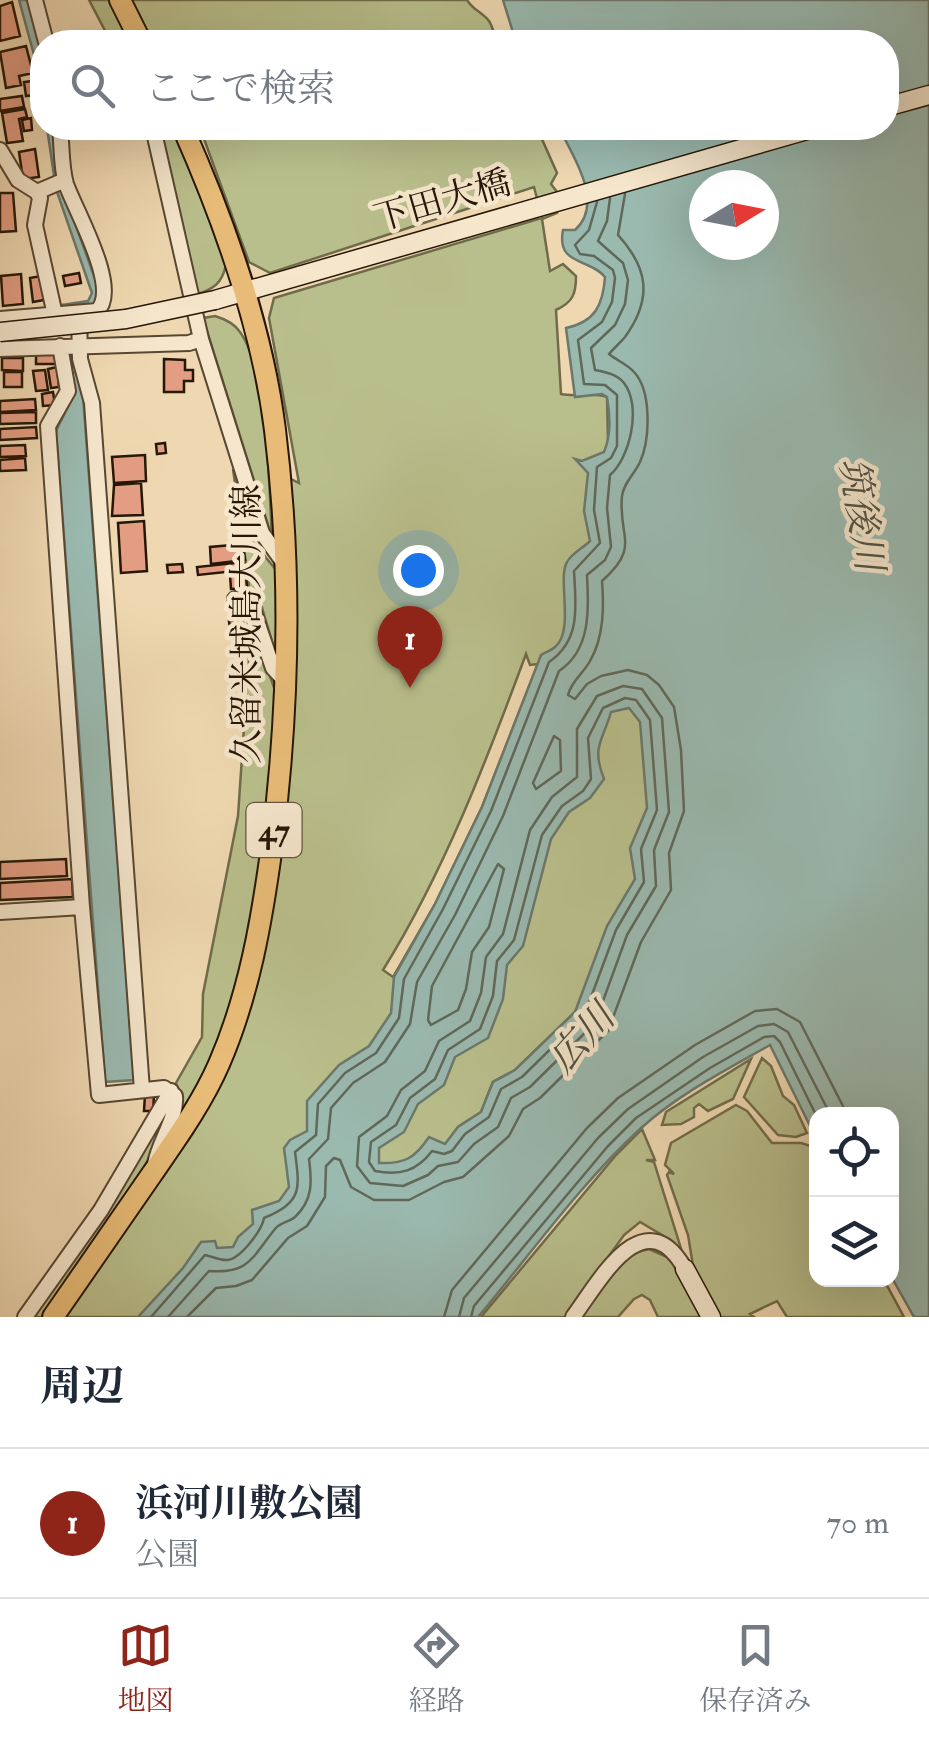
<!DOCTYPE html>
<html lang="ja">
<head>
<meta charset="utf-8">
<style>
  :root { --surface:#fff; --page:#f6f6f7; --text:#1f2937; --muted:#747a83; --line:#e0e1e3; --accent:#8f2418 }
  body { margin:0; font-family:"IM FELL Double Pica","Noto Serif JP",serif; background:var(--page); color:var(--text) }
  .controls { position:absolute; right:30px; bottom:30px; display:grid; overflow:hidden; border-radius:20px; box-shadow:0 10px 40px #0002 }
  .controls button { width:90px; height:90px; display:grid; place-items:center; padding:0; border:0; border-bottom:2px solid var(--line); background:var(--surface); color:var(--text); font:50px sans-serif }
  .compass { position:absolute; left:689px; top:170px; width:90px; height:90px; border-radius:50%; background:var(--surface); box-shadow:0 10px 40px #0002; rotate:80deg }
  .you { position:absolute; left:418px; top:570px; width:35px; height:35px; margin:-25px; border:8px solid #fff; border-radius:50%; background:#1a73e8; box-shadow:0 0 0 15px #1a73e833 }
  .badge { display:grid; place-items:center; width:65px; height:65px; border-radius:50%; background:var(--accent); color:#fff; font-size:32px; font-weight:700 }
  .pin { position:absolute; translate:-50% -82px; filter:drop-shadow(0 2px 5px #0008) }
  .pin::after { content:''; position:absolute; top:52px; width:35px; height:30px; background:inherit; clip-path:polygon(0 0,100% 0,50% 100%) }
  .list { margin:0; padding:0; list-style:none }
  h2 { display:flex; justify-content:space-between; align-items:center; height:130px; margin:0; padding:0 40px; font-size:42px }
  h2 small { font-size:32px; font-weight:400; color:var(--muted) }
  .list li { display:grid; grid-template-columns:65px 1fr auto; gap:30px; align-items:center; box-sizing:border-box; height:150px; padding:0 40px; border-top:2px solid var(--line) }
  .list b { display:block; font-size:38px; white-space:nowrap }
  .list p { margin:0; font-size:32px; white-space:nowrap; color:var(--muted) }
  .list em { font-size:32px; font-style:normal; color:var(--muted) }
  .icon { flex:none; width:55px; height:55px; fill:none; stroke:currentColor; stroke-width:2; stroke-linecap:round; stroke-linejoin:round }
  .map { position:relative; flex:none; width:929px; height:1317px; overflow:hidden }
  .search { position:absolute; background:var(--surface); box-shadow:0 10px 40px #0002; left:30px; right:30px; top:30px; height:110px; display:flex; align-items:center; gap:25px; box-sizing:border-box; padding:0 35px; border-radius:40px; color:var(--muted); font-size:38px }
  .sheet { height:280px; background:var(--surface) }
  nav { display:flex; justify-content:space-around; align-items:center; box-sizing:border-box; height:140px; border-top:2px solid var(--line); background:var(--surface); font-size:28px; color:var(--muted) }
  nav a { display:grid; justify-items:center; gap:5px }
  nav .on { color:var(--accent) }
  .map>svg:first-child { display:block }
</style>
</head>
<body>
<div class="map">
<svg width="929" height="1317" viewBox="0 0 929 1317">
  <rect width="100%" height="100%" fill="#efd8b1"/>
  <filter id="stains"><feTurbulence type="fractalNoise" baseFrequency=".002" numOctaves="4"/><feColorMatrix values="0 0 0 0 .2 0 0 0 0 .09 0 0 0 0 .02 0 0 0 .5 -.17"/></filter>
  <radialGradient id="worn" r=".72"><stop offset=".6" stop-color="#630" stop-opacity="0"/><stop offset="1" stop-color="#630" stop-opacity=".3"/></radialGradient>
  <!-- green -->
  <path fill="#b9bf8c" stroke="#706b4a" stroke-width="2.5" fill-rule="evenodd" d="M 89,0 L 111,0 L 130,42 L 111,42 Z
    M 127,0 L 467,0 C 474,11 482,12 489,21 C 493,27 494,35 497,42 L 149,42 Z
    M 160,128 L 175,128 L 192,165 L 226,265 C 222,283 214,289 197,294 Z
    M 200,128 L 537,128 L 557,173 L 551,184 L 557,192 L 557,213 L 542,219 L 550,271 L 563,264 L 576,276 C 576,294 573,302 556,310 L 561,394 C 576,397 595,392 607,397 L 608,441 L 564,735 L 658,685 L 668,855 L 575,1012 L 515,1070 L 493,1082 L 481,1112 L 458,1127 L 445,1145 L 399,1164 L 156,1317 L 64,1317 L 193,1133 L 243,1027 L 273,898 L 287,477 L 299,483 L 269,318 L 274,298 L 542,218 L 534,187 L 270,273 L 249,262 ZM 526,654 L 530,665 L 538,664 L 482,807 L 435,904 L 393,977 L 383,970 C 444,872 486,762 526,654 Z
    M 215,316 C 225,319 234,323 240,332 C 268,370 269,488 272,538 L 203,318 Z
    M 233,469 L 253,542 L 277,571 L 280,647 L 273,645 L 260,601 L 250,593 Z
    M 246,608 L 277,696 L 273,780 L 256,913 L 236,994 L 211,1065 L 163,1148 L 180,1094 L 176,1083 L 202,1037 L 203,994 L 238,816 L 250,638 Z
    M 762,1058 L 771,1066 L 783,1096 L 794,1105 L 807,1133 L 796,1137 L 778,1135 L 744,1097 Z
    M 751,1059 L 733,1099 L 708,1111 L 699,1104 L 694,1108 L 694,1117 L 681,1124 L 662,1125 L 666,1112 Z
    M 171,1101 L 149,1165 L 45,1317 L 29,1317 Z
    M 736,1105 L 747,1111 L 772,1143 L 801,1143 L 814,1147 L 816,1152 L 816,1280 L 884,1280 L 904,1317 L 787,1317 L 777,1301 L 750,1314 L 754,1317 L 715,1317 L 695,1278 L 688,1235 L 667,1175 L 669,1172 L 674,1174 L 665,1165 L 671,1143 Z
    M 642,1129 L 655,1160 L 646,1160 L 654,1162 L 684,1258 L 662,1235 L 640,1222 L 624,1235 L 565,1317 L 481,1317 L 616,1155 Z
    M 649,1249 L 674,1260 L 704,1317 L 658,1317 L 650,1300 L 642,1295 L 634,1299 L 618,1317 L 580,1317 C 599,1291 615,1254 649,1249 Z"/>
  <!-- water -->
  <path fill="#9ab9af" stroke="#6c786c" stroke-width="2.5" fill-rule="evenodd" d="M 19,0 L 28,0 L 42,54 L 42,84 Z
    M 503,0 L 929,0 L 929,1317 L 914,1317 L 892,1278 L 892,1114 L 816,1114 L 816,1138 L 770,1045 C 726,1070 677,1095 640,1129 C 582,1182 529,1256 478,1317 L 138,1317 L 183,1268 L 201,1242 L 215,1241 L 217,1248 L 233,1247 L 238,1237 L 253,1224 L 252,1210 L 279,1201 L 289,1187 L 284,1148 L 290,1140 L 307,1131 L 307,1101 L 339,1065 L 369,1046 L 391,1013 L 394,977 L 435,904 L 482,807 L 541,655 C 545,652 551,651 555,647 C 575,630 557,579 567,562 C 572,553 583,548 590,541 L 584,511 L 588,473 L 575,459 L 582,461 L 604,452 C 611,436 610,414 607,397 L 602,394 L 575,397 L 566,328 C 595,322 603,305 605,277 C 590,258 556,266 563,230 L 575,230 C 605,203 573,156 559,128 L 886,128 L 886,42 L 516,42 ZM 704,185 L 764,185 L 764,245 L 704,245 ZM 629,708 L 640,722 L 647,808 L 630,848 L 635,879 L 607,926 L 575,1012 L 515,1070 L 493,1082 L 481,1112 L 458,1127 L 445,1144 L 429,1137 C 415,1158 405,1164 379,1163 L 379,1148 L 404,1132 L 418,1104 L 444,1085 L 455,1057 L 488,1038 L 503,999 L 507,965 L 523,946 L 551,839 L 569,812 L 590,798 L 604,779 C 591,746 603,741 611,712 Z
    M 47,128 L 55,128 L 62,187 L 98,287 L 95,305 L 61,309 L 61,305 L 88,301 L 92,293 L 56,189 Z
    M 77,372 L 83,396 L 134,1080 L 105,1082 L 56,431 L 73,396 L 70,373 Z"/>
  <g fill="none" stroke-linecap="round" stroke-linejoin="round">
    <!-- shore -->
    <path stroke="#60685b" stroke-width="2.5" d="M 623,686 L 642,689 L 662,718 L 669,812 L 654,850 L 656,886 L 627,935 L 595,1023 L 530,1087 L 511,1098 L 498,1127 L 474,1144 L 458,1162 L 438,1166 L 428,1175 L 403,1186 L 370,1183 L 357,1166 L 359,1137 L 387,1116 L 401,1090 L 425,1071 L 439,1041 L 470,1021 L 481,993 L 486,957 L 503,934 L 530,830 L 552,797 L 577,777 L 577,729 L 597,696 Z
      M 625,698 L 636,700 L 650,720 L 657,810 L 641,849 L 644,882 L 616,930 L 584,1016 L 522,1077 L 501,1089 L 489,1117 L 465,1134 L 452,1151 L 444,1154 L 432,1151 C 417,1171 400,1176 375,1171 L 369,1162 L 371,1142 L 396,1125 L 410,1098 L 435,1079 L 448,1050 L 480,1029 L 493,996 L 497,961 L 514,940 L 542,835 L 562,806 L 583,791 L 591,779 L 588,738 L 603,708 Z
      M 554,736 L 560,740 L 561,771 L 536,789 L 533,783 Z
      M 498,864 L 504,869 L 489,927 L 472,952 L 466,989 L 458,1010 L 431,1025 L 428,1020 L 432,986 Z
      M 151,1317 L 205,1255 C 211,1256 220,1261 228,1260 C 241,1258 262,1230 264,1218 C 302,1202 300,1190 295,1152 L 316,1135 L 318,1104 L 345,1073 L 376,1053 L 399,1018 L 404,979 L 443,909 L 491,811 L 549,662 C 581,640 576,607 574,571 L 600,543 L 594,510 L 597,467 L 611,458 L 617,446 L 617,395 L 605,385 L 584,384 L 578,340 L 602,322 L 612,302 L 615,278 L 613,270 L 594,256 L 580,254 L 575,245 L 589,230 L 597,202
      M 168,1317 L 209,1271 C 250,1274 252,1257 275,1229 C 279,1223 289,1222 295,1217 C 313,1200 312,1182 309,1159 L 328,1139 L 331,1108 L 353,1083 L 385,1062 L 410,1024 L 417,982 L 455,915 L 503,816 L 559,671 C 591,650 589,609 587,575 L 605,560 L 611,547 L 607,508 L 610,475 C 630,458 642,406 624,383 C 617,374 605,372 595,370 L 591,348 L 615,325 L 625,304 L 628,280 L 623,263 L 598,241 L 607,221 L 610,198
      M 187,1317 L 216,1288 L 236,1286 L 252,1280 L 288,1238 L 307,1226 L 325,1197 L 326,1166 L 334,1158 L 340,1160 L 351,1187 L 374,1200 L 409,1200 L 444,1182 L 463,1177 L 509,1136 L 523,1109 L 540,1098 L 608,1031 L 641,942 L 671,890 L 669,853 L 684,811 L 681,750 L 674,707 L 659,685 L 647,675 L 628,670 L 601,676 L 587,684 L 575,699 L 568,695 C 572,680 583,674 590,661 C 604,637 604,607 602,581 C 641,547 618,537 622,496 C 624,482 634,475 640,462 C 650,440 652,391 634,372 C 627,364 616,360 609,354 C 614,348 620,343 625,337 C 653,298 648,268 618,235 L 625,194
      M 444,1317 L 452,1290 L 587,1128 L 618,1098 L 695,1045 L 755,1011 L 777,1009 L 800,1022 L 847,1114
      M 459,1317 L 464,1298 L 598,1138 L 628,1109 L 703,1057 L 758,1026 L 774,1024 L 788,1032 L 830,1114
      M 471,1317 L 474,1306 L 608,1146 L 636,1118 L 710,1068 L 764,1037 L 774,1036 L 780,1042 L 816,1115"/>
  </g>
  <!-- building -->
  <path fill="#e39d82" stroke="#261707" stroke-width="2.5" d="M 12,2 L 20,36 L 0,41 L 0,6 Z
    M 26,46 L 33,73 L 19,76 L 21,85 L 6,88 L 0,52 Z
    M 33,81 L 35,95 L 26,96 L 24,82 Z
    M 22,96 L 24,107 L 0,111 L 0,99 Z
    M 25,109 L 27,117 L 19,119 L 23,141 L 7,143 L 2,113 Z
    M 31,118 L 32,130 L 24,131 L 22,120 Z
    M 35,149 L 39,177 L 23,179 L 19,152 Z
    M 0,193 L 13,193 L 16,231 L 0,232 Z
    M 79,273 L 81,283 L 65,286 L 63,276 Z
    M 21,274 L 23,304 L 3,306 L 1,276 Z
    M 41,276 L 44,300 L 33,302 L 30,278 Z
    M 36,353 L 57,353 L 57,364 L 36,364 Z
    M 2,358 L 23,358 L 23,371 L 2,370 Z
    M 164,359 L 185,360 L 185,370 L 193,370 L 193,381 L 184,381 L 184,392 L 164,392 Z
    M 57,367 L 59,387 L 51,388 L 48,369 Z
    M 45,370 L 48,390 L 36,391 L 33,371 Z
    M 4,372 L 22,372 L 22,387 L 4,387 Z
    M 53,392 L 55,405 L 43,406 L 42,394 Z
    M 35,399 L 36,410 L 0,412 L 0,401 Z
    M 36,412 L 36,423 L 0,424 L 0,413 Z
    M 36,427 L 37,438 L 0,440 L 0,429 Z
    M 165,443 L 166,453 L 157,454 L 156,444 Z
    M 25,445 L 26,456 L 0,457 L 0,446 Z
    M 145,455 L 146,481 L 114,483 L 112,457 Z
    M 25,458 L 26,470 L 0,471 L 0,460 Z
    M 141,483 L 143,515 L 112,516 L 114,485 Z
    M 144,521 L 147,571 L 121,573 L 118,523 Z
    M 243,544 L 245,560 L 211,564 L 210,547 Z
    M 244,562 L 245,570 L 198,575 L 197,567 Z
    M 182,564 L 183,572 L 168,573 L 167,565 Z
    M 246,574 L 247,588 L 231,589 L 230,575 Z
    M 243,620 L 243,629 L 230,630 L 229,621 Z
    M 66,859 L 67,876 L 0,879 L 0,862 Z
    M 72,879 L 73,897 L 0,900 L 0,883 Z
    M 145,1095 L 154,1096 L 153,1111 L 144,1111 Z"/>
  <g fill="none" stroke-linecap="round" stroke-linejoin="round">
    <!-- minor casing -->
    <g stroke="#584732" stroke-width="18">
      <path id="minor" d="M 35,0 L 46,42
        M 153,128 L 201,339 L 262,533 L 283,562
        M 0,150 L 18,180 L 37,192 L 40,198 L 35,225 L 55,315
        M 37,192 L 65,180
        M 79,313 L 80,359 L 92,403 L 142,1090
        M 0,319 L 97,311 C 121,289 76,212 66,184 C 61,167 62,146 60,128
        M 60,346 L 68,391 L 48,426 L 82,907 L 99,1095 L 164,1088 L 175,1096 C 177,1120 159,1141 155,1164
        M 0,349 L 189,343 L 201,339
        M 235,599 L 244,600 L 252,607 L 273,668 L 285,681
        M 0,912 L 82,907
        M 25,1317 L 101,1210 L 171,1091
        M 573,1317 C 599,1282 644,1197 685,1269"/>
    </g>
    <!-- secondary casing -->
    <g stroke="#261707" stroke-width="21">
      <path id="secondary" d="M 886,107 L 929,95
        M 215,300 L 814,128
        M 685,1269 L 711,1317"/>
    </g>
    <!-- primary casing -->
    <g stroke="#261707" stroke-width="24">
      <path id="primary" d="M 120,0 L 141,42
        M 53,1317 C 86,1269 119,1221 152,1174 C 176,1139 202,1103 219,1064 C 249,995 262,920 272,845 C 289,709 292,567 275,430 C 262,326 225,223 183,128"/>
    </g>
    <!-- minor -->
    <use href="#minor" stroke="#f5e6cc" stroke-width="14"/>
    <!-- secondary -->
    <use href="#secondary" stroke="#f5e6cc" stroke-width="18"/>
    <!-- primary -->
    <use href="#primary" stroke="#e8bc78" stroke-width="20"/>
    <!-- secondary-bridge casing -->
    <g stroke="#261707" stroke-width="21" stroke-linecap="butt">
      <path id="secondary-bridge" d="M 0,332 L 126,319 L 215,300"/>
    </g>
    <!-- secondary-bridge -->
    <use href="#secondary-bridge" stroke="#f5e6cc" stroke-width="18"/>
  </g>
  <g text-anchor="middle" stroke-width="9" stroke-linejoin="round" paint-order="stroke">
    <!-- shield labels -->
    <rect fill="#f5e6cc" stroke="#645542" stroke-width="2.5" x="246.5" y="803" width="55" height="54" rx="8"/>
    <g font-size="32" font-weight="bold" fill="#261707">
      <text x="274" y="841">47</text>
    </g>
    <!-- street labels -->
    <g font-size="35" fill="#261707" stroke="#f5e6cc">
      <text transform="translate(442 200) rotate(-16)" y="12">下田大橋</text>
      <text transform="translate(246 624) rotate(-90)" y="12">久留米城島大川線</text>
    </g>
    <!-- water labels -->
    <g font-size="38" font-style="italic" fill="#4f5042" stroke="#f5e6cc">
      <text transform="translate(862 514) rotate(81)" y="13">筑後川</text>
      <text transform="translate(581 1038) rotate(-48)" y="13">広川</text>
    </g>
  </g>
  <rect width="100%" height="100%" filter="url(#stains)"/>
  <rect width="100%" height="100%" fill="url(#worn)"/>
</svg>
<div class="controls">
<button><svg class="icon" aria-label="locate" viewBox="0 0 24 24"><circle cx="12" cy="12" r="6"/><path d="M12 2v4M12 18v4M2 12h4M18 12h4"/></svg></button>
<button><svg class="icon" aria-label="layers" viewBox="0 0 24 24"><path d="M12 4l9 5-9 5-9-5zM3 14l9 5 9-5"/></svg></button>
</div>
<svg class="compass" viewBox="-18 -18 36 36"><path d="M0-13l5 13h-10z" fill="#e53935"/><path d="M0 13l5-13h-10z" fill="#747a83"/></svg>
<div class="you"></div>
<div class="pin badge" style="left:410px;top:688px">1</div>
<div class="search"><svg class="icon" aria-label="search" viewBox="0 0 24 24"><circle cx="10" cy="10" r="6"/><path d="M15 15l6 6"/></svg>ここで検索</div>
</div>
<section class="sheet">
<h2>周辺<small></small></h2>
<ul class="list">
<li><span class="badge">1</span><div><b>浜河川敷公園</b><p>公園</p></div><em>70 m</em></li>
</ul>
</section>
<nav>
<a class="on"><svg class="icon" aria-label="map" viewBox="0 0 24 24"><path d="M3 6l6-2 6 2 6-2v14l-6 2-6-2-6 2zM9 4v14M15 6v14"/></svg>地図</a>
<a><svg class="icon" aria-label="directions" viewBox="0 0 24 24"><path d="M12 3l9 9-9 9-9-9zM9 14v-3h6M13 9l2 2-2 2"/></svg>経路</a>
<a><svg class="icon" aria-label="saved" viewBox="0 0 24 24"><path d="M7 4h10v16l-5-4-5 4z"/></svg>保存済み</a>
</nav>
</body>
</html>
